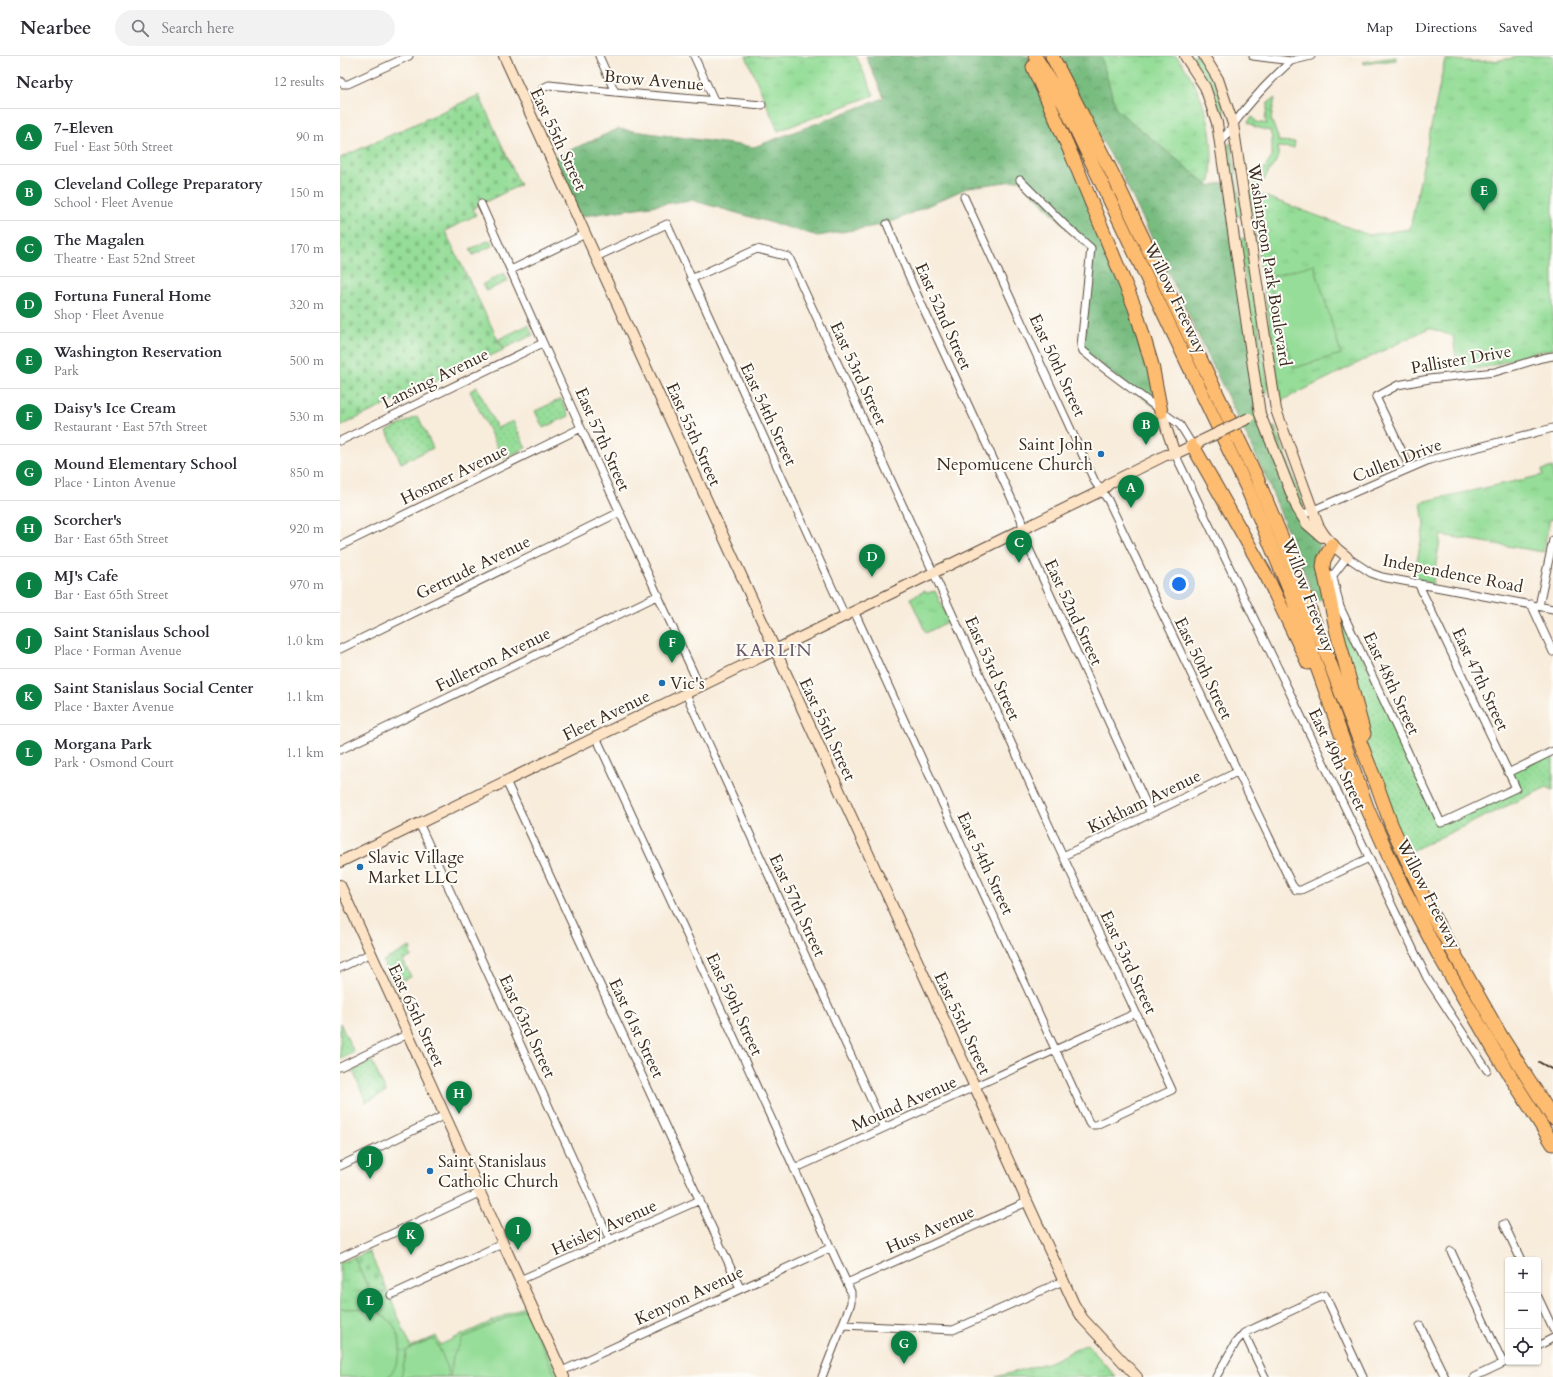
<!DOCTYPE html>
<html lang="en">
<head>
<meta charset="utf-8">
<style>
  :root { --surface:#fff; --page:#f2f2f3; --text:#2b2b33; --muted:#7c7c81; --line:#e1e1e2; --accent:#0b8043 }
  body { margin:0; font-family:Cardo,serif; background:var(--page); color:var(--text) }
  .controls { position:absolute; right:12px; bottom:12px; display:grid; overflow:hidden; border-radius:4px; box-shadow:0 1px 3px #0004 }
  .controls button { width:36px; height:36px; display:grid; place-items:center; padding:0; border:0; border-bottom:1px solid var(--line); background:var(--surface); color:var(--text); font:20px sans-serif }
  .you { position:absolute; left:839px; top:528px; width:14px; height:14px; margin:-10px; border:3px solid #fff; border-radius:50%; background:#1a73e8; box-shadow:0 0 0 6px #1a73e833 }
  .badge { display:grid; place-items:center; width:26px; height:26px; border-radius:50%; background:var(--accent); color:#fff; font-size:13px; font-weight:700 }
  .pin { position:absolute; translate:-50% -33px; filter:drop-shadow(0 1px 2px #0008) }
  .pin::after { content:''; position:absolute; top:21px; width:14px; height:12px; background:inherit; clip-path:polygon(0 0,100% 0,50% 100%) }
  .list { margin:0; padding:0; list-style:none }
  h2 { display:flex; justify-content:space-between; align-items:center; height:52px; margin:0; padding:0 16px; font-size:17px }
  h2 small { font-size:13px; font-weight:400; color:var(--muted) }
  .list li { display:grid; grid-template-columns:26px 1fr auto; gap:12px; align-items:center; box-sizing:border-box; height:56px; padding:0 16px; border-top:1px solid var(--line) }
  .list b { display:block; font-size:15px; white-space:nowrap }
  .list p { margin:0; font-size:13px; white-space:nowrap; color:var(--muted) }
  .list em { font-size:13px; font-style:normal; color:var(--muted) }
  .icon { flex:none; width:22px; height:22px; fill:none; stroke:currentColor; stroke-width:2; stroke-linecap:round; stroke-linejoin:round }
  .map { position:relative; flex:none; width:1213px; height:1321px; overflow:hidden }
  header { display:flex; align-items:center; gap:24px; box-sizing:border-box; height:56px; padding:0 20px; background:var(--surface); border-bottom:1px solid var(--line) }
  header strong { font-size:19px }
  nav { display:flex; gap:22px; margin-inline-start:auto; font-size:14px }
  .search { width:280px; height:36px; background:var(--page); display:flex; align-items:center; gap:10px; box-sizing:border-box; padding:0 14px; border-radius:22px; color:var(--muted); font-size:15px }
  main { display:flex }
  aside { flex:1; background:var(--surface) }
  .map>svg:first-child { display:block }
</style>
</head>
<body>
<header>
<strong>Nearbee</strong>
<div class="search"><svg class="icon" aria-label="search" viewBox="0 0 24 24"><circle cx="10" cy="10" r="6"/><path d="M15 15l6 6"/></svg>Search here</div>
<nav><a>Map</a><a>Directions</a><a>Saved</a></nav>
</header>
<main>
<aside>
<h2>Nearby<small>12 results</small></h2>
<ul class="list">
<li><span class="badge">A</span><div><b>7-Eleven</b><p>Fuel · East 50th Street</p></div><em>90 m</em></li>
<li><span class="badge">B</span><div><b>Cleveland College Preparatory</b><p>School · Fleet Avenue</p></div><em>150 m</em></li>
<li><span class="badge">C</span><div><b>The Magalen</b><p>Theatre · East 52nd Street</p></div><em>170 m</em></li>
<li><span class="badge">D</span><div><b>Fortuna Funeral Home</b><p>Shop · Fleet Avenue</p></div><em>320 m</em></li>
<li><span class="badge">E</span><div><b>Washington Reservation</b><p>Park</p></div><em>500 m</em></li>
<li><span class="badge">F</span><div><b>Daisy's Ice Cream</b><p>Restaurant · East 57th Street</p></div><em>530 m</em></li>
<li><span class="badge">G</span><div><b>Mound Elementary School</b><p>Place · Linton Avenue</p></div><em>850 m</em></li>
<li><span class="badge">H</span><div><b>Scorcher's</b><p>Bar · East 65th Street</p></div><em>920 m</em></li>
<li><span class="badge">I</span><div><b>MJ's Cafe</b><p>Bar · East 65th Street</p></div><em>970 m</em></li>
<li><span class="badge">J</span><div><b>Saint Stanislaus School</b><p>Place · Forman Avenue</p></div><em>1.0 km</em></li>
<li><span class="badge">K</span><div><b>Saint Stanislaus Social Center</b><p>Place · Baxter Avenue</p></div><em>1.1 km</em></li>
<li><span class="badge">L</span><div><b>Morgana Park</b><p>Park · Osmond Court</p></div><em>1.1 km</em></li>
</ul>
</aside>
<div class="map">
<svg width="1213" height="1321" viewBox="0 0 1213 1321">
  <defs>
    <pattern id="grass-dots" width="8" height="8" patternUnits="userSpaceOnUse"><rect width="8" height="8" fill="#95dd98"/><path d="M2 2h.1M6 6h.1" fill="none" stroke="#81be83" stroke-width="1.8" stroke-linecap="round"/></pattern>
    <pattern id="forest-crowns" width="20" height="18" patternUnits="userSpaceOnUse"><rect width="20" height="18" fill="#78bc80"/><path d="M2 6a3 3 0 1 1 6 0M12 15a3 3 0 1 1 6 0" fill="none" stroke="#649968"/></pattern>
    <pattern id="cemetery-stones" width="16" height="16" patternUnits="userSpaceOnUse"><rect width="16" height="16" fill="#95dd98"/><path d="M2 7V4a2 2 0 0 1 4 0v3zM10 15v-3a2 2 0 0 1 4 0v3z" fill="#81be83"/></pattern>
    <pattern id="park-tufts" width="24" height="20" patternUnits="userSpaceOnUse"><rect width="24" height="20" fill="#95dd98"/><path d="M3 7l-1-3M5 7V3M7 7l1-3M15 17l-1-3M17 17v-4M19 17l1-3" fill="none" stroke="#81be83"/></pattern>
  </defs>
  <rect width="100%" height="100%" fill="#fdfcf7"/>
  <filter id="ink" filterUnits="userSpaceOnUse"><feTurbulence type="fractalNoise" baseFrequency=".025" numOctaves="2"/><feDisplacementMap in="SourceGraphic" scale="8" xChannelSelector="R" yChannelSelector="G"/><feConvolveMatrix kernelMatrix="1 2 1 2 8 2 1 2 1" color-interpolation-filters="sRGB"/></filter>
  <filter id="wash" filterUnits="userSpaceOnUse"><feTurbulence type="fractalNoise" baseFrequency=".012" numOctaves="4" result="noise"/><feDisplacementMap in="SourceGraphic" scale="16" xChannelSelector="R" yChannelSelector="G"/><feGaussianBlur stdDeviation="0.9" result="paint"/><feColorMatrix in="noise" values="0 0 0 0 0 0 0 0 0 0 0 0 0 0 0 0 0 1.4 0 .05"/><feComposite in="paint" operator="in"/></filter>
  <g filter="url(#wash)">
    <rect width="100%" height="100%" fill="#f8ecdb"/>
    <!-- grass -->
    <path fill="url(#grass-dots)" stroke="#68845b" d="M 850,0 L 860,0 L 874,23 L 885,57 L 883,59 L 878,57 Z
      M 889,87 L 891,88 L 902,158 L 897,161 L 894,158 L 886,99 Z
      M 905,182 L 928,329 L 927,337 L 922,337 L 899,183 Z
      M 150,184 L 152,190 L 133,199 L 130,193 Z
      M 164,217 L 168,225 L 146,235 L 143,228 Z
      M 188,269 L 193,279 L 163,293 L 159,283 Z
      M 137,331 L 157,372 L 173,365 L 186,392 L 163,403 L 130,335 Z
      M 221,343 L 229,360 L 203,372 L 195,355 Z
      M 78,360 L 93,392 L 61,407 L 47,375 Z
      M 933,371 L 935,371 L 964,449 L 963,452 L 960,452 L 932,373 Z
      M 1000,551 L 1101,767 L 1176,732 L 1168,717 L 1213,695 L 1213,734 L 1207,731 L 1065,798 L 1037,729 L 997,577 Z
      M 70,891 L 71,894 L 69,895 L 71,901 L 63,904 L 71,921 L 53,928 L 43,905 Z
      M 0,967 L 14,996 L 0,1003 Z
      M 32,1005 L 46,1036 L 26,1046 L 13,1015 Z"/>
    <!-- forest -->
    <path fill="url(#forest-crowns)" stroke="#5a734f" d="M 526,0 L 688,0 L 795,252 L 821,356 L 743,295 L 751,196 L 680,124 L 629,131 L 547,168 L 478,180 L 351,144 L 237,161 L 210,103 L 278,73 L 414,91 L 544,42 Z
      M 714,0 L 761,0 L 776,53 L 869,130 L 886,126 L 918,346 L 971,477 L 980,487 L 978,503 L 986,543 L 976,545 L 925,419 L 779,113 L 717,10 Z"/>
    <!-- cemetery -->
    <path fill="url(#cemetery-stones)" stroke="#68845b" d="M 139,39 L 180,129 L 133,152 L 136,159 L 105,175 L 163,294 L 0,370 L 0,102 Z
      M 29,1195 L 47,1234 L 32,1240 L 14,1202 Z"/>
    <!-- park -->
    <path fill="url(#park-tufts)" stroke="#68845b" d="M 406,0 L 516,0 L 534,39 L 438,75 Z
      M 761,0 L 836,0 L 838,2 C 866,38 878,84 869,130 L 776,53 Z
      M 1181,0 L 1213,0 L 1213,293 L 1193,297 L 1147,311 L 1118,315 L 1113,280 L 1089,272 L 941,345 L 909,134 L 910,134 L 932,101 L 932,82 L 930,75 L 915,71 L 908,66 L 912,61 L 917,66 L 927,68 L 925,63 L 928,47 L 935,42 L 931,63 L 938,81 L 938,85 L 955,86 L 954,92 L 938,91 L 938,103 L 928,117 L 916,137 L 1029,179 L 1070,173 L 1105,3 C 1131,6 1155,7 1181,0 Z
      M 1056,1 L 1056,4 L 1024,8 L 1023,6 Z
      M 1213,411 L 1213,464 L 1210,463 L 1203,496 L 1101,479 L 1092,530 L 1073,526 L 1084,469 L 1081,446 L 1203,419 L 1202,414 Z
      M 585,535 L 587,537 L 595,535 L 609,565 L 586,577 L 570,542 Z
      M 14,1201 L 32,1240 L 47,1234 L 71,1291 L 96,1280 L 100,1289 L 187,1249 L 220,1321 L 0,1321 L 0,1207 Z
      M 747,1288 L 776,1321 L 656,1321 L 710,1306 Z"/>
    <!-- pitch -->
    <path fill="#95dd98" stroke="#68845b" d="M 974,208 L 1001,298 L 954,312 L 928,222 Z
      M 0,1253 C 11,1253 23,1251 34,1255 C 63,1265 68,1300 48,1321 L 0,1321 Z
      M 185,1253 L 216,1321 L 110,1321 L 113,1301 L 123,1282 Z
      M 94,1283 C 101,1295 107,1307 108,1321 L 61,1321 L 67,1294 Z"/>
  </g>
  <g filter="url(#ink)">
    <g fill="none" stroke-linecap="round" stroke-linejoin="round">
      <!-- street casing -->
      <g stroke="#57473a" stroke-width="9">
        <path id="street" d="M 259,0 L 275,36
          M 354,0 L 374,44
          M 913,0 L 951,5 L 971,0
          M 0,25 L 3,28 L 8,28 L 69,0
          M 203,32 L 209,29 L 275,36 L 422,49
          M 880,88 C 901,55 922,31 951,5
          M 680,124 L 724,168 L 751,192 L 741,290 L 743,295 L 765,313 L 840,369 L 853,390
          M 624,141 L 755,426 L 768,444 L 952,829 L 956,834 L 961,834 L 1029,802
          M 141,148 L 241,372 L 360,631
          M 547,168 L 574,232 L 681,463 L 685,484 L 811,758
          M 256,201 L 327,168 L 505,560
          M 171,214 L 245,178
          M 351,223 L 417,193 L 449,201 L 723,800 L 832,1034 L 756,1069 L 752,1069 L 749,1067 L 514,555
          M 0,385 L 203,287
          M 835,398 L 1087,922 L 1147,1014
          M 1070,412 L 1036,341 L 1058,329 L 1089,323 L 1155,316 L 1202,302 L 1213,300
          M 962,459 L 1089,404 L 1213,372
          M 0,490 L 241,372
          M 1078,527 L 1176,732 L 1101,767 L 1000,551 L 993,521 L 994,518 L 1007,501 L 1031,517 L 1042,521 L 1213,553
          M 1191,548 L 1213,596
          M 1199,550 L 1213,484
          M 0,593 L 280,456
          M 346,638 L 544,1072
          M 256,681 L 511,1236 L 511,1247 L 482,1321
          M 0,694 L 319,539
          M 1168,717 L 1213,695
          M 166,725 L 400,1232
          M 79,767 L 270,1184
          M 723,800 L 897,716
          M 0,912 L 31,897
          M 0,1011 L 68,978
          M 0,1110 L 105,1059
          M 454,1113 L 796,957
          M 1164,1168 L 1181,1204
          M 1111,1195 L 1163,1307
          M 0,1202 L 141,1136
          M 180,1224 L 360,1144
          M 507,1227 L 687,1146
          M 51,1239 L 164,1187
          M 1198,1241 L 1213,1273
          M 503,1269 L 613,1274 L 723,1225
          M 1080,1270 L 1105,1321
          M 904,1277 L 925,1321
          M 1198,1290 L 1213,1282
          M 222,1315 L 490,1192
          M 876,1321 L 896,1286 L 904,1277 L 985,1239 L 1023,1321
          M 1134,1321 L 1168,1305"/>
      </g>
      <!-- secondary casing -->
      <g stroke="#57473a" stroke-width="12">
        <path id="secondary" d="M 164,0 L 734,1248 L 743,1263 L 797,1321
          M 845,0 L 865,31 L 877,67 L 920,358 L 957,452 L 967,468 L 982,481
          M 864,0 L 878,23 L 893,68 L 936,354 L 978,469 C 985,482 995,492 1007,501
          M 821,356 L 835,398
          M 0,806 L 761,435 L 770,427 L 826,399 L 835,398 L 860,386
          M 0,829 L 224,1321"/>
      </g>
      <!-- highway casing -->
      <g stroke="#57473a" stroke-width="15">
        <path id="highway" d="M 695,0 L 724,48 L 907,432 L 951,538 L 1028,754 L 1061,827 L 1097,896 L 1154,994 L 1213,1088
          M 712,0 L 772,117 L 917,422 L 956,516 L 1009,658 L 1037,729 L 1051,768 L 1089,853 L 1161,980 L 1213,1062
          M 693,11 L 733,102 L 795,252 L 812,309 L 821,356
          M 853,390 L 927,521 L 968,607
          M 992,489 L 984,504 L 983,511 L 997,577 L 1024,678"/>
      </g>
      <!-- street -->
      <use href="#street" stroke="#fff" stroke-width="7"/>
      <!-- secondary -->
      <use href="#secondary" stroke="#fee4c6" stroke-width="10"/>
      <!-- highway -->
      <use href="#highway" stroke="#fdbc70" stroke-width="13"/>
      <!-- rail -->
      <path stroke="#3b2a1e" stroke-width="2" d="M 1199,1006 L 1213,1014"/>
      <!-- secondary-bridge casing -->
      <g stroke="#57473a" stroke-width="12" stroke-linecap="butt">
        <path id="secondary-bridge" d="M 861,385 L 909,362"/>
      </g>
      <!-- secondary-bridge -->
      <use href="#secondary-bridge" stroke="#fee4c6" stroke-width="10"/>
    </g>
  </g>
  <!-- markers -->
  <g fill="#1f6fb2" stroke="#fdfcf7" stroke-width="1.5">
    <circle cx="761" cy="398" r="4"/>
    <circle cx="322" cy="627" r="4"/>
    <circle cx="20" cy="811" r="4"/>
    <circle cx="90" cy="1115" r="4"/>
  </g>
  <g text-anchor="middle" stroke-width="4" stroke-linejoin="round" paint-order="stroke">
    <!-- street labels -->
    <g font-size="17" fill="#3b2a1e" stroke="#fdfcf7">
      <text transform="translate(314 24) rotate(5)" y="6">Brow Avenue</text>
      <text transform="translate(219 83) rotate(65)" y="6">East 55th Street</text>
      <text transform="translate(930 209) rotate(81)" y="6">Washington Park Boulevard</text>
      <text transform="translate(836 242) rotate(64)" y="6">Willow Freeway</text>
      <text transform="translate(604 260) rotate(66)" y="6">East 52nd Street</text>
      <text transform="translate(1121 303) rotate(-10)" y="6">Pallister Drive</text>
      <text transform="translate(718 309) rotate(65)" y="6">East 50th Street</text>
      <text transform="translate(519 317) rotate(65)" y="6">East 53rd Street</text>
      <text transform="translate(95 322) rotate(-26)" y="6">Lansing Avenue</text>
      <text transform="translate(429 358) rotate(65)" y="6">East 54th Street</text>
      <text transform="translate(354 378) rotate(66)" y="6">East 55th Street</text>
      <text transform="translate(263 383) rotate(66)" y="6">East 57th Street</text>
      <text transform="translate(1057 404) rotate(-21)" y="6">Cullen Drive</text>
      <text transform="translate(114 418) rotate(-26)" y="6">Hosmer Avenue</text>
      <text transform="translate(133 511) rotate(-26)" y="6">Gertrude Avenue</text>
      <text transform="translate(1113 517) rotate(11)" y="6">Independence Road</text>
      <text transform="translate(969 539) rotate(69)" y="6">Willow Freeway</text>
      <text transform="translate(734 556) rotate(65)" y="6">East 52nd Street</text>
      <text transform="translate(153 603) rotate(-26)" y="6">Fullerton Avenue</text>
      <text transform="translate(653 612) rotate(66)" y="6">East 53rd Street</text>
      <text transform="translate(864 612) rotate(64)" y="6">East 50th Street</text>
      <text transform="translate(1141 623) rotate(65)" y="6">East 47th Street</text>
      <text transform="translate(1052 627) rotate(65)" y="6">East 48th Street</text>
      <text transform="translate(266 659) rotate(-26)" y="6">Fleet Avenue</text>
      <text transform="translate(488 673) rotate(65)" y="6">East 55th Street</text>
      <text transform="translate(998 703) rotate(64)" y="6">East 49th Street</text>
      <text transform="translate(804 745) rotate(-26)" y="6">Kirkham Avenue</text>
      <text transform="translate(646 807) rotate(65)" y="6">East 54th Street</text>
      <text transform="translate(1089 838) rotate(63)" y="6">Willow Freeway</text>
      <text transform="translate(458 849) rotate(65)" y="6">East 57th Street</text>
      <text transform="translate(789 906) rotate(65)" y="6">East 53rd Street</text>
      <text transform="translate(395 948) rotate(65)" y="6">East 59th Street</text>
      <text transform="translate(77 959) rotate(65)" y="6">East 65th Street</text>
      <text transform="translate(623 967) rotate(65)" y="6">East 55th Street</text>
      <text transform="translate(188 970) rotate(65)" y="6">East 63rd Street</text>
      <text transform="translate(297 972) rotate(65)" y="6">East 61st Street</text>
      <text transform="translate(564 1047) rotate(-24)" y="6">Mound Avenue</text>
      <text transform="translate(264 1171) rotate(-24)" y="6">Heisley Avenue</text>
      <text transform="translate(590 1173) rotate(-24)" y="6">Huss Avenue</text>
      <text transform="translate(349 1239) rotate(-25)" y="6">Kenyon Avenue</text>
    </g>
    <!-- poi labels -->
    <g font-size="17" fill="#3b2a1e" stroke="#fdfcf7" text-anchor="start">
      <text x="753" y="394" text-anchor="end">Saint John<tspan x="753" dy="20">Nepomucene Church</tspan></text>
      <text x="330" y="633">Vic's</text>
      <text x="28" y="807">Slavic Village<tspan x="28" dy="20">Market LLC</tspan></text>
      <text x="98" y="1111">Saint Stanislaus<tspan x="98" dy="20">Catholic Church</tspan></text>
    </g>
    <!-- neighbourhood labels -->
    <g font-size="18" letter-spacing="1" fill="#685869" stroke="#fdfcf7">
      <text x="434" y="600">KARLIN</text>
    </g>
  </g>
</svg>
<div class="controls">
<button>+</button>
<button>−</button>
<button><svg class="icon" aria-label="locate" viewBox="0 0 24 24"><circle cx="12" cy="12" r="6"/><path d="M12 2v4M12 18v4M2 12h4M18 12h4"/></svg></button>
</div>
<div class="you"></div>
<div class="pin badge" style="left:791px;top:452px">A</div>
<div class="pin badge" style="left:806px;top:389px">B</div>
<div class="pin badge" style="left:679px;top:507px">C</div>
<div class="pin badge" style="left:532px;top:521px">D</div>
<div class="pin badge" style="left:1144px;top:155px">E</div>
<div class="pin badge" style="left:332px;top:607px">F</div>
<div class="pin badge" style="left:564px;top:1308px">G</div>
<div class="pin badge" style="left:119px;top:1058px">H</div>
<div class="pin badge" style="left:178px;top:1194px">I</div>
<div class="pin badge" style="left:30px;top:1123px">J</div>
<div class="pin badge" style="left:71px;top:1199px">K</div>
<div class="pin badge" style="left:30px;top:1265px">L</div>
</div>
</main>
</body>
</html>
